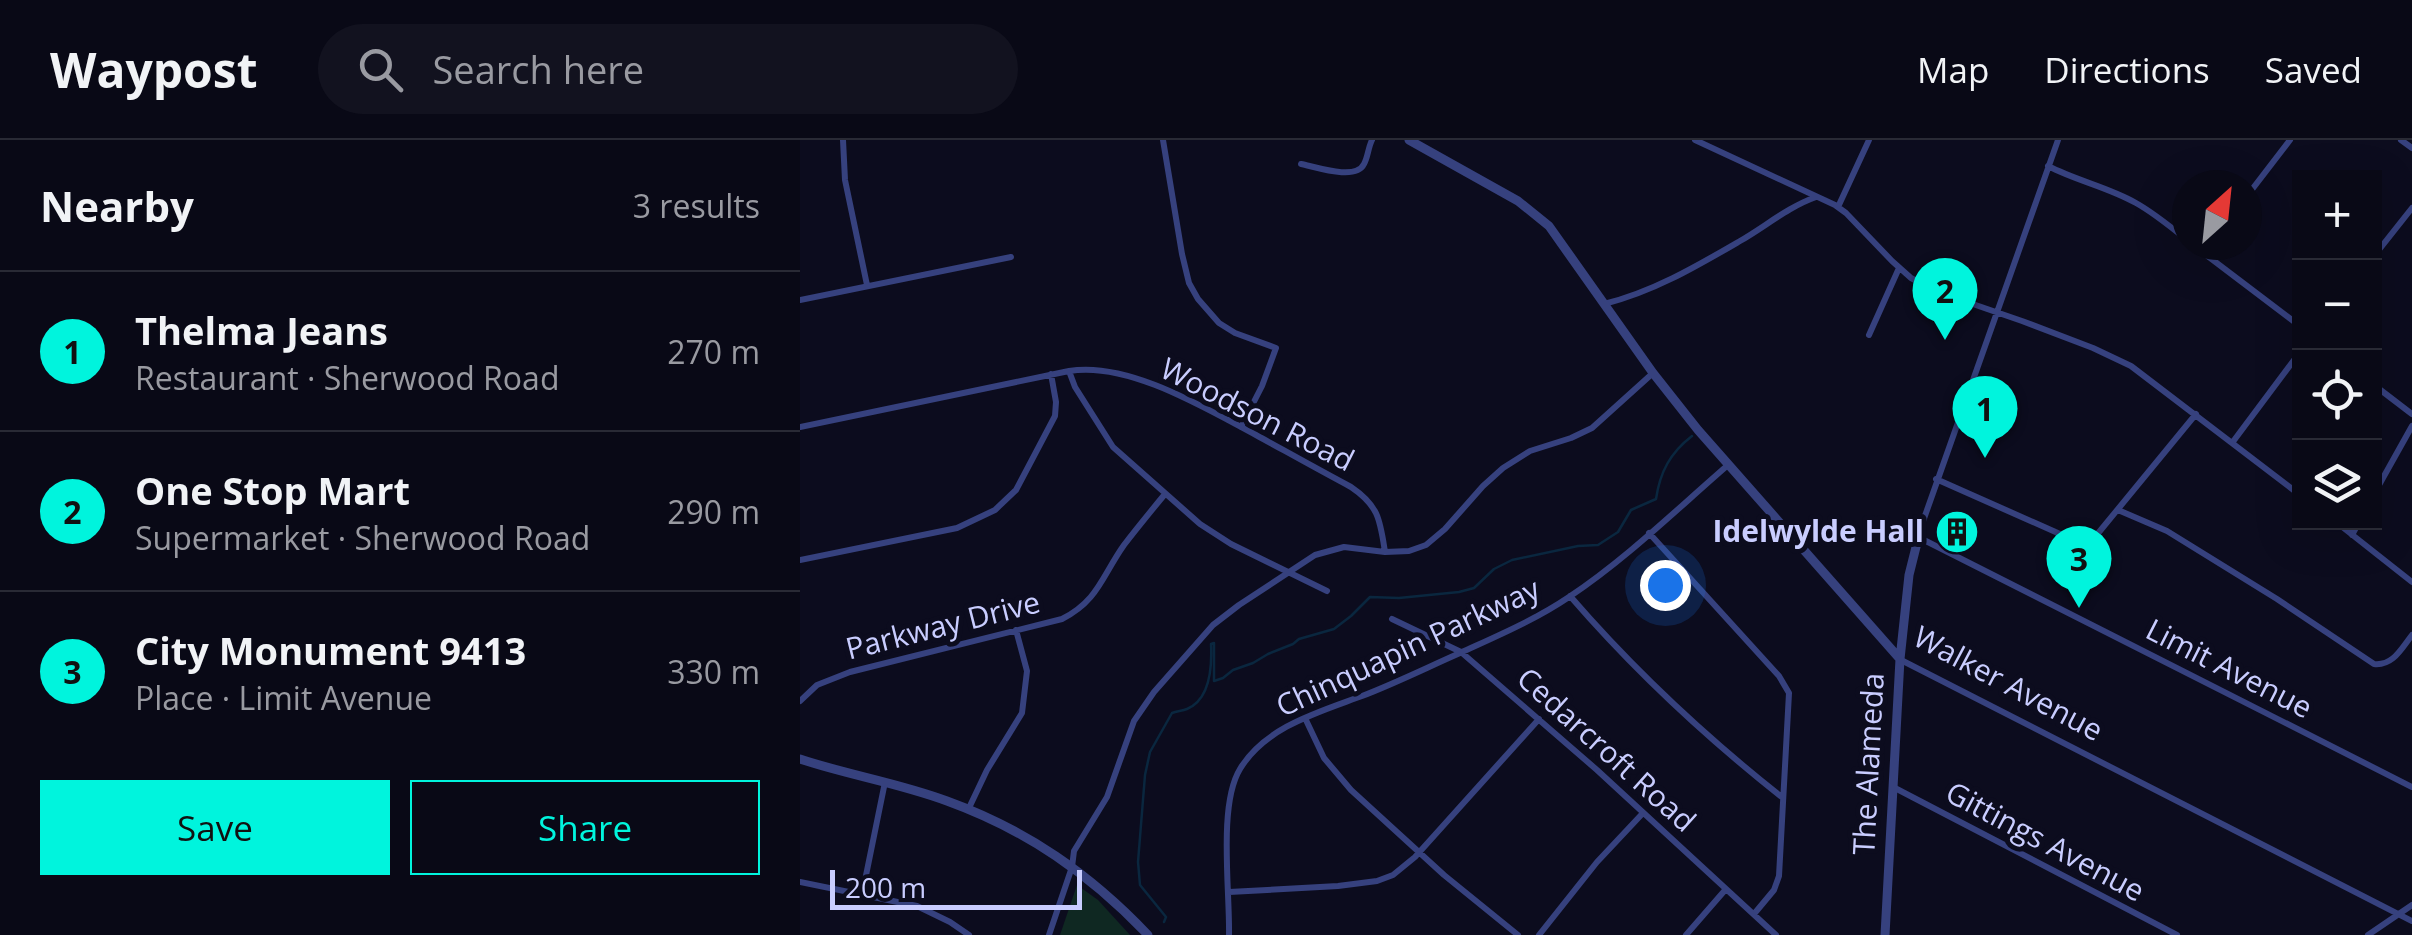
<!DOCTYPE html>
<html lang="en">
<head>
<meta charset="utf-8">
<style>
  :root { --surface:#090916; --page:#12121f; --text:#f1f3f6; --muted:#999aa1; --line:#292a35; --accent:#00f4dd }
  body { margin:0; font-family:"Open Sans",sans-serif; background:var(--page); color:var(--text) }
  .controls { position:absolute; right:30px; top:30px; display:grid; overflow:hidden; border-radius:0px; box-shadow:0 10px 40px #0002 }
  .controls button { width:90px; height:90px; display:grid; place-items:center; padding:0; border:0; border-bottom:2px solid var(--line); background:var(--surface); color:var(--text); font:50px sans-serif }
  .compass { position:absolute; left:1372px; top:30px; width:90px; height:90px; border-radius:50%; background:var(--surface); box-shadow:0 10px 40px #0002; rotate:27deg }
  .scale { position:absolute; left:30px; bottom:25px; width:252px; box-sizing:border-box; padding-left:10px; border:5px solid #c9cdff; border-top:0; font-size:28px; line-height:35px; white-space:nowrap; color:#c9cdff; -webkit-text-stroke:8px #0c0c1e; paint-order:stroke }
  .you { position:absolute; left:865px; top:445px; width:35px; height:35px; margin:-25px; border:8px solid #fff; border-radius:50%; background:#1a73e8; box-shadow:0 0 0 15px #1a73e833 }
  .badge { display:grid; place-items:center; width:65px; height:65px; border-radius:50%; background:var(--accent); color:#111; font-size:32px; font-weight:700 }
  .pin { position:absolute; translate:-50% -82px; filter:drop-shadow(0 2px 5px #0008) }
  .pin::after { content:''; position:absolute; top:52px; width:35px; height:30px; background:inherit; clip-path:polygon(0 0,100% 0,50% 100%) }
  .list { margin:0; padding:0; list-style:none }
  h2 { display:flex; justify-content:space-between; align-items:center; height:130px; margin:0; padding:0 40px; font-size:42px }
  h2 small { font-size:32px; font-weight:400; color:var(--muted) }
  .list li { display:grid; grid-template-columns:65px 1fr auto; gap:30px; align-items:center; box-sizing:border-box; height:160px; padding:0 40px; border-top:2px solid var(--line) }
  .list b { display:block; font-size:38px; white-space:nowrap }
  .list p { margin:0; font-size:32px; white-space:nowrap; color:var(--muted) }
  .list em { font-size:32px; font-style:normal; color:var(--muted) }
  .actions { display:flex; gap:20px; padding:30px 40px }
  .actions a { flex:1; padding:22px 0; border:2px solid var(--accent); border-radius:0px; text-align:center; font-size:35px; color:var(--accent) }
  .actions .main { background:var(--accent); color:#111 }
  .icon { flex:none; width:55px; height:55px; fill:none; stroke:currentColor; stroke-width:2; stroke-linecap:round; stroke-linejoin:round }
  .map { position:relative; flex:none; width:1612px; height:795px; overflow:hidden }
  header { display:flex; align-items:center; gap:60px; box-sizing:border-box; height:140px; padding:0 50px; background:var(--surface); border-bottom:2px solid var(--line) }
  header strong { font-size:48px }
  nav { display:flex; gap:55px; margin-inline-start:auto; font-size:35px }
  .search { width:700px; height:90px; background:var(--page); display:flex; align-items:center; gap:25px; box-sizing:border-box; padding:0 35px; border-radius:55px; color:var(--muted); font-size:38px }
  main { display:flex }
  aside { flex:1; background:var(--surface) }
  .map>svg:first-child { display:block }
</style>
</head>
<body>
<header>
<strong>Waypost</strong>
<div class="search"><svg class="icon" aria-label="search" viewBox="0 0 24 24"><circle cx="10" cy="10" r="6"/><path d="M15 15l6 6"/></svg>Search here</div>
<nav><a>Map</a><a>Directions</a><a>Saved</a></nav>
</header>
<main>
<aside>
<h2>Nearby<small>3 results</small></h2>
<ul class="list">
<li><span class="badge">1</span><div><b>Thelma Jeans</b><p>Restaurant · Sherwood Road</p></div><em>270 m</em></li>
<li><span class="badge">2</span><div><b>One Stop Mart</b><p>Supermarket · Sherwood Road</p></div><em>290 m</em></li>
<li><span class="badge">3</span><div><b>City Monument 9413</b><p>Place · Limit Avenue</p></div><em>330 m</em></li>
</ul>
<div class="actions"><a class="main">Save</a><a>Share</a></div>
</aside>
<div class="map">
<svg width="1612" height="795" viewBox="0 0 1612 795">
  <rect width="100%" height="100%" fill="#0c0c1e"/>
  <!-- green -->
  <path fill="#0f2822" d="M 277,745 L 298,760 L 330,795 L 260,795 Z"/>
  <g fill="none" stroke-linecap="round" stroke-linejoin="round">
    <!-- stream -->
    <path stroke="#0a273f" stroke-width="2.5" d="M 364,782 L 366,777 L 340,745 L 338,722 L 345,635 L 350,612 L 372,573 C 377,571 382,571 387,569 C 411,559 412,524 411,504 L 414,503 L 414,541 L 423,538 L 433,530 L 453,523 L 468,514 L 493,504 L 499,499 L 534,489 L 551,476 L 570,457 L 599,458 L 659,452 L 674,448 L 694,429 L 712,420 L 778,406 L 798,405 L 818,392 L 831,370 L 856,359 C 860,332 870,313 892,296"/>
    <!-- minor -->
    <path stroke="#36417e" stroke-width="6" d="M 43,0 L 45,40 L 67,145
      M 363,0 L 382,114 L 389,143 L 398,159 L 419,183 L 435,193 L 476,208 L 462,246 L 441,287
      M 895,0 L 1035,65 L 1046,73 L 1092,121 L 1111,138 L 1138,152 L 1222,181 L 1293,208 L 1331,226 L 1500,355
      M 1601,0 L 1612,8
      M 501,24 C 516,27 556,41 564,24 C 568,17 568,8 572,0
      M 1248,26 C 1277,41 1308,47 1336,63 C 1354,73 1371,87 1387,100
      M 1447,56 L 1490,0
      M 1038,67 L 1069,0
      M 1393,105 L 1500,186
      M 1574,116 L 1612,68
      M 0,160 L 211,117
      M 804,164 C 853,152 897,126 940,101 C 966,86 988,67 1016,57
      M 1069,195 L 1099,128
      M 269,231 L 275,247 L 313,307 L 400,384 L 431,404 L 527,451
      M 1574,245 L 1612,274
      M 0,287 L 269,231 C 328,221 405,268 456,295 C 487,312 519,330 551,347 C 579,366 580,380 585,412
      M 1432,303 L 1500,212
      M 1136,339 L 1278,402 L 1287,402 L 1295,397 L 1396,274
      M 1574,354 L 1612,286
      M 1318,370 L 1367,391 L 1477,459 L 1574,524 C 1593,526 1601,509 1612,495
      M 1536,382 L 1612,442
      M 1121,387 L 1258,0
      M 849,393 L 979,536 L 989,553 L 979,736 L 974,750 L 954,774
      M 1552,395 L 1559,382
      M 1118,397 L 1612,647
      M 0,420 L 157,388 L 195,370 L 216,350 L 255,276 L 256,262 L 251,234
      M 770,456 C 834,530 907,598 983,658
      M 592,479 L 661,512 L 797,630 L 976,795
      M 1101,520 L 1612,781
      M 0,561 L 17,545 L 50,532 L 262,479 C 298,461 302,436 324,405 C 337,388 351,371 365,354
      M 505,578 L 524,618 L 551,650 L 644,735 L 718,795
      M 1093,647 L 1377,795
      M 168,670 L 187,630 L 222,573 L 227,531 L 216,490
      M 0,742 L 117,766 L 150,782 L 169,795
      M 429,752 L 538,746 L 577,741 L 593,735 L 615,717 L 739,579
      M 62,755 L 85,642
      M 249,795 L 272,727 L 274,711 L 307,657 L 334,581 L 354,552 L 413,485 L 439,465 L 515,415 L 544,407 L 585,412 L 609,411 L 626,405 L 645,389 L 683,346 L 703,328 L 730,311 L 771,298 L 792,288 L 853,233
      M 429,795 C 430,751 418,665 440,629 C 465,587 519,572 562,556 C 596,543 628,527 660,513 C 697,496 735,480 769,457 C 826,419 876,370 928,325
      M 739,795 L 797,722 L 843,673
      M 886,795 L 926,749
      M 1568,795 L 1612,765"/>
    <!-- tertiary -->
    <path stroke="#36417e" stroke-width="9" d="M 609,0 L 718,61 L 749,86 L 853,233 L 898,290 L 1100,519
      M 0,619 C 48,635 99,643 147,661 C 227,690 290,734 348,795
      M 1085,795 L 1100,519 L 1109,435 L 1121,387"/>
  </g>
  <!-- icons -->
  <defs>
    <g id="building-disc" transform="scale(2.25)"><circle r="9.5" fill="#00f4dd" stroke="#0c0c1e"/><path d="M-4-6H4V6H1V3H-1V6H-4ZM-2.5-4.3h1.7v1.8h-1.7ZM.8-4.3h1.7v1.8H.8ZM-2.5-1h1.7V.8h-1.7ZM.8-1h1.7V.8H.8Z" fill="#111"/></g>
  </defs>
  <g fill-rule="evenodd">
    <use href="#building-disc" x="1157" y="392"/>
  </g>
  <g text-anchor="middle" stroke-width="10" stroke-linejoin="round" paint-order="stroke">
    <!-- street labels -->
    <g font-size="30" fill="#c9cdff" stroke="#0c0c1e">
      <text transform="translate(457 275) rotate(27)" y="10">Woodson Road</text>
      <text transform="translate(143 486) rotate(-14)" y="10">Parkway Drive</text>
      <text transform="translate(608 508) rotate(-25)" y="10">Chinquapin Parkway</text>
      <text transform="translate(1429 529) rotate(27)" y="10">Limit Avenue</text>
      <text transform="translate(1208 544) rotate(28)" y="10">Walker Avenue</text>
      <text transform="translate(806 610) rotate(42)" y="10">Cedarcroft Road</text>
      <text transform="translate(1069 624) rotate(-87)" y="10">The Alameda</text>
      <text transform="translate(1245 702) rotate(28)" y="10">Gittings Avenue</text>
    </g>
    <!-- poi labels -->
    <g font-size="30" font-weight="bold" fill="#c9cdff" stroke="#0c0c1e" text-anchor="end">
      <text x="1124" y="402">Idelwylde Hall</text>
    </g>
  </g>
</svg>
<div class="controls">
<button>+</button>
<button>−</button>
<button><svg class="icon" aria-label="locate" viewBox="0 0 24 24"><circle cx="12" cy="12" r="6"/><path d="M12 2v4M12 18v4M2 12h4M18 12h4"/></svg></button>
<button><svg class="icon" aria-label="layers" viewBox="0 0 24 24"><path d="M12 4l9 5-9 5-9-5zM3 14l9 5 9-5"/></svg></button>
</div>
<svg class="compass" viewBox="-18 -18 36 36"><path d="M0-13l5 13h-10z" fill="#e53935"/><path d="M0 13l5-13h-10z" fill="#999aa1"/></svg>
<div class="scale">200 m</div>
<div class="you"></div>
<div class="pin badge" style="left:1185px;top:318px">1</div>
<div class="pin badge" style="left:1145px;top:200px">2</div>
<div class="pin badge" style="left:1279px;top:468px">3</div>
</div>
</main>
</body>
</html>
